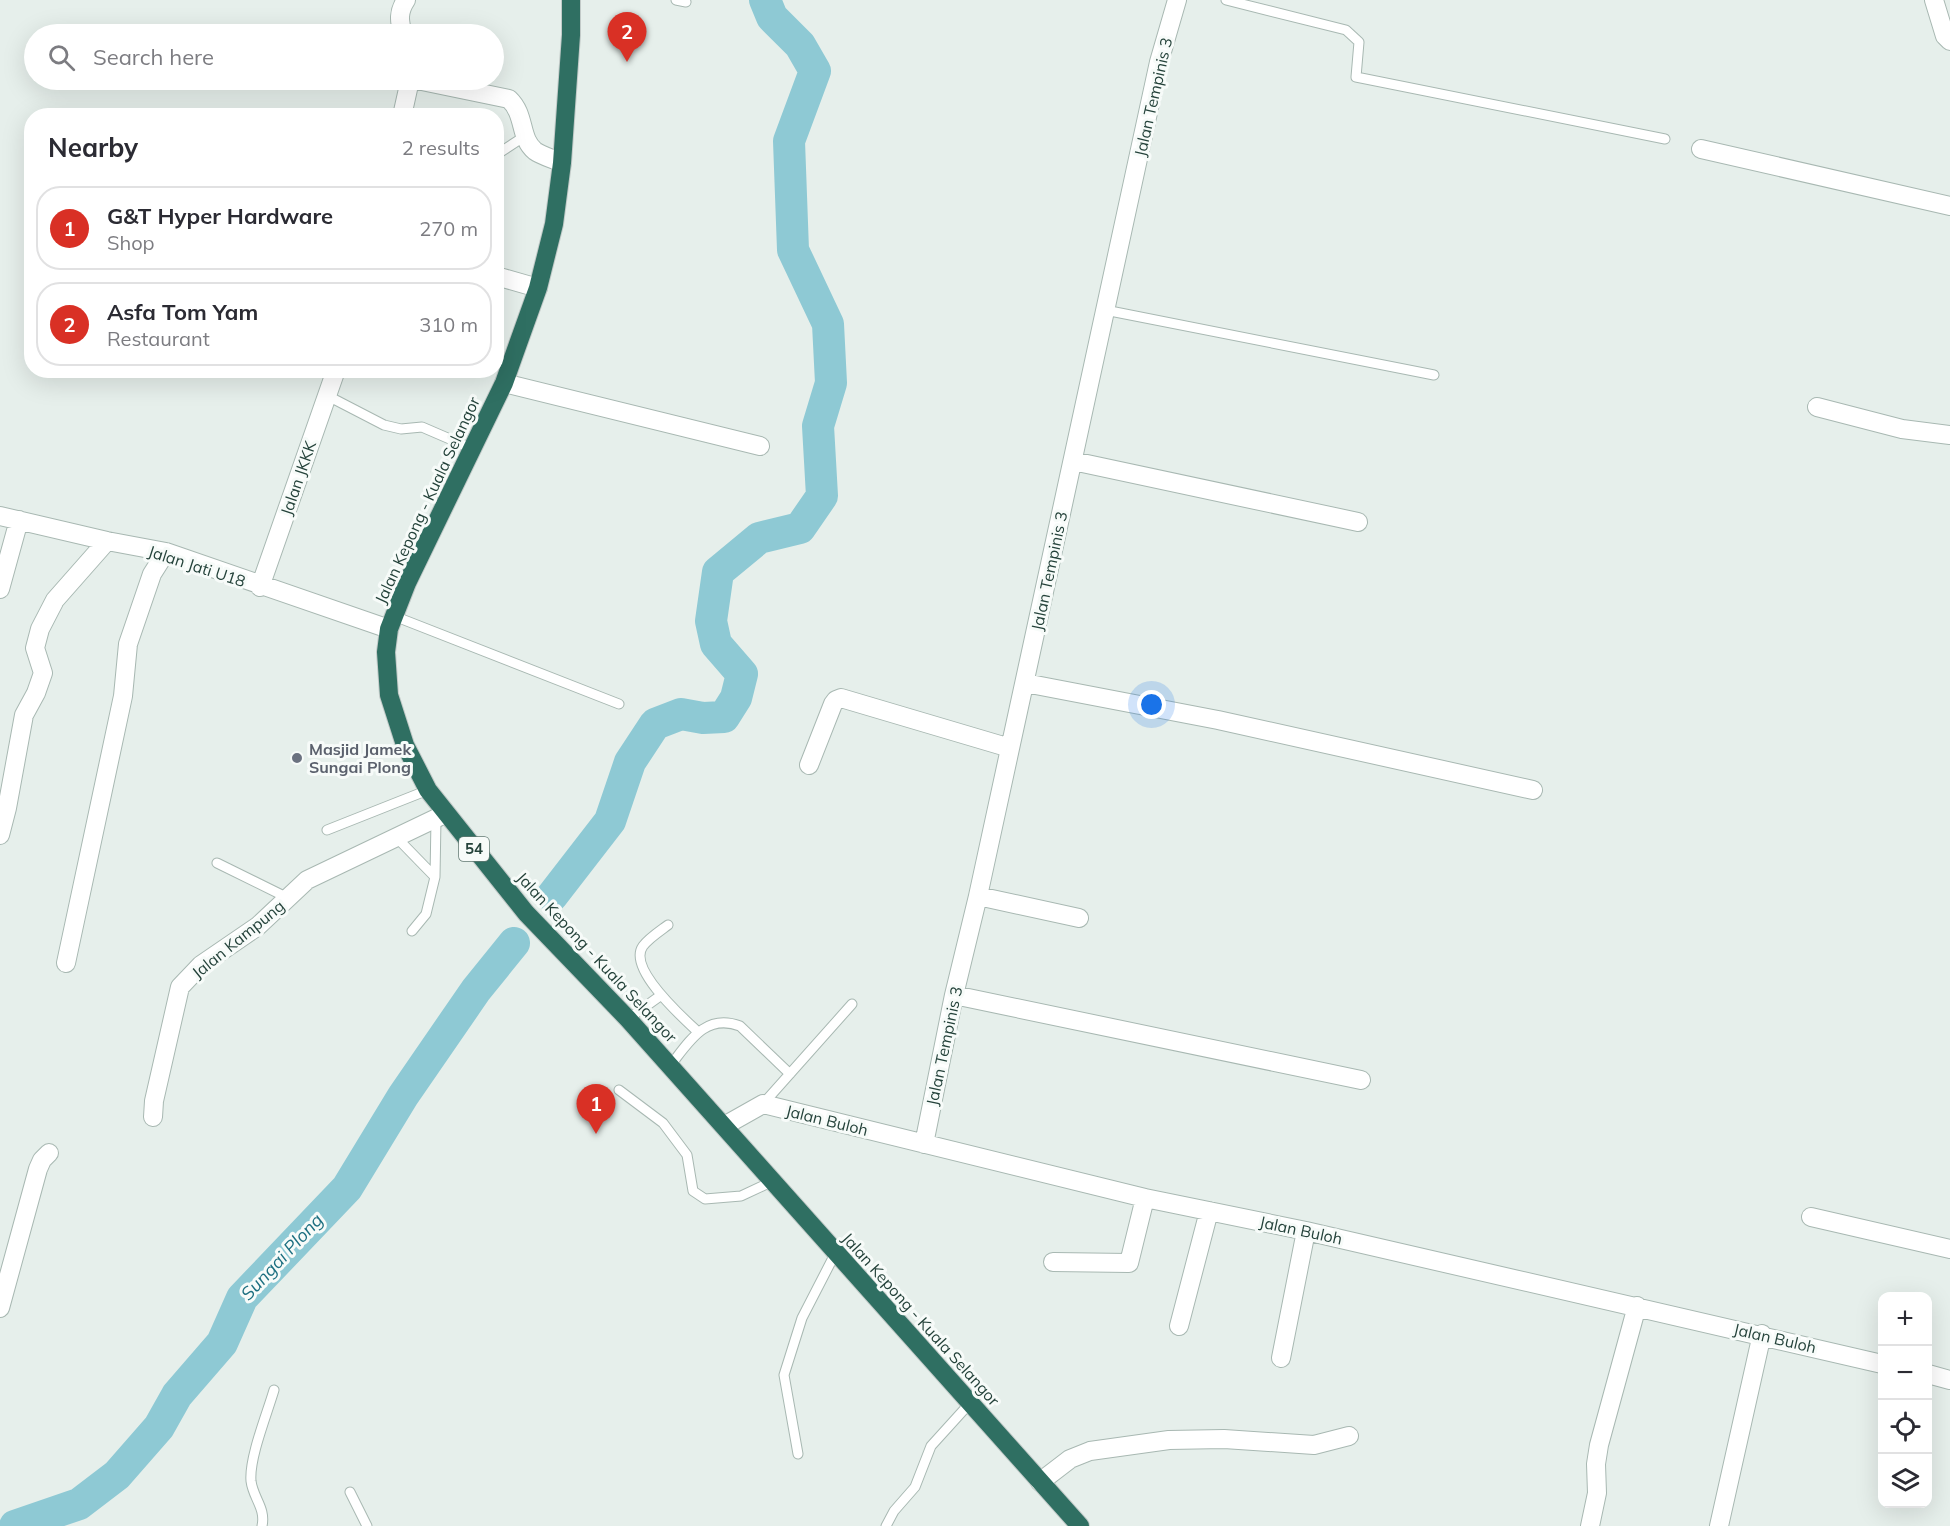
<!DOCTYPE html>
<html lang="en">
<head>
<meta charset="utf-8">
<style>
  :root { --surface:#fff; --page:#f7f7f7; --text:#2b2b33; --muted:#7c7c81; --line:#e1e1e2; --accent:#d93025 }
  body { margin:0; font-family:Mulish,sans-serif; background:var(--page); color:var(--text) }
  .controls { position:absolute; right:18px; bottom:18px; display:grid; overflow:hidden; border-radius:12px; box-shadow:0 6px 24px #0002 }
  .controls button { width:54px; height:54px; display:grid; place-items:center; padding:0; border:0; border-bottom:2px solid var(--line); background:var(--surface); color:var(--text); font:30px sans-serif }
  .you { position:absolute; left:1152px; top:705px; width:21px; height:21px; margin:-15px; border:4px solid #fff; border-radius:50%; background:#1a73e8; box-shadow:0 0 0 9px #1a73e833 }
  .badge { display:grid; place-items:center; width:39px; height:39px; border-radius:50%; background:var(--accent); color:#fff; font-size:20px; font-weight:700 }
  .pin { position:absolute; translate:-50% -50px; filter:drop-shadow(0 2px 3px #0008) }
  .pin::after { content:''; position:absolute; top:32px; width:21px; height:18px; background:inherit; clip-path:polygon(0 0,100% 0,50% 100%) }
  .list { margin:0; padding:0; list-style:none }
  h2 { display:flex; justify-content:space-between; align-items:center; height:78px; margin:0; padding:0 24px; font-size:26px }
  h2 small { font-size:20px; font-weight:400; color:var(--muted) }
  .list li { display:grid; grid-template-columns:39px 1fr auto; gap:18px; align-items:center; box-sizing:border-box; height:84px; margin:0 12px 12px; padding:0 12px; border:2px solid var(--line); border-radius:24px }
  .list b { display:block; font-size:22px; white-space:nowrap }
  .list p { margin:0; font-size:20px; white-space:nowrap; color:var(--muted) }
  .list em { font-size:20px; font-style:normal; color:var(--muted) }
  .icon { flex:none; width:33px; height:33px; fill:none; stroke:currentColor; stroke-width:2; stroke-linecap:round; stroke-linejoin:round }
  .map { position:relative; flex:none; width:1950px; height:1526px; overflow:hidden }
  .search { position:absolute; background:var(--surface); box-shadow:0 6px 24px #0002; left:24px; top:24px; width:480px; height:66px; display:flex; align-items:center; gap:15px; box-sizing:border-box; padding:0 21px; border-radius:33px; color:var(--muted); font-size:22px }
  .panel { position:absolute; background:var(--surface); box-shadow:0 6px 24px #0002; left:24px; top:108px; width:480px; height:270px; border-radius:24px }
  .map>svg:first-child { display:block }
</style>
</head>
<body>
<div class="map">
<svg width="1950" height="1526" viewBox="0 0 1950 1526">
  <rect width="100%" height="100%" fill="#e6efeb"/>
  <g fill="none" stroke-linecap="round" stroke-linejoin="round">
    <!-- river -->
    <path stroke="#8ec9d4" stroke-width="32" d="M 552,896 L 610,821 L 630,762 L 655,724 L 681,714 L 703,718 L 724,717 L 736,698 L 742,674 L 716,644 L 711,621 L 718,572 L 759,538 L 800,528 L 822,496 L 818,426 L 831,383 L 828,324 L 793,250 L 789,141 L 815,71 L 800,45 L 772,17 L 765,0
      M 15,1526 L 79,1504 L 117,1475 L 159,1427 L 177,1395 L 222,1343 L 242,1298 L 347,1188 L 403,1096 L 476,990 L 514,943"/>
    <!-- lane casing -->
    <g stroke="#a8b8b2" stroke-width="11">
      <path id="lane" d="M 676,0 L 686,2
        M 1226,0 L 1346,30 L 1359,42 L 1356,77 L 1665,139
        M 496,155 L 525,136
        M 1105,310 L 1434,375
        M 326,395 L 384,425 L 401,429 L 422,427 L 473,449
        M 394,616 L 619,704
        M 327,830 L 428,790
        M 397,838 L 435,877
        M 217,863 L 288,898
        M 668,925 C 660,931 649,938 643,946 C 627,968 682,1017 697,1031
        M 412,931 L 426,914 L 435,877 L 436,819
        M 628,1019 L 660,996
        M 670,1066 C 689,1042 705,1013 740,1026 L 790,1074
        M 619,1090 L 663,1123 L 687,1155 L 693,1191 L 705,1199 L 741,1196 L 773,1181
        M 763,1104 L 852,1004
        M 798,1454 L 784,1375 L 802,1318 L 836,1252
        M 350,1492 L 367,1526
        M 262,1526 C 266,1508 253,1498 251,1481 C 249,1458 267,1414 274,1390
        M 886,1526 L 894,1511 L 915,1487 L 931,1446 L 970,1403"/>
    </g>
    <!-- street casing -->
    <g stroke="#a8b8b2" stroke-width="20">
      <path id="street" d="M 1934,0 L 1945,36 L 1950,41
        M 403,34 C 399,21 398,12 406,0
        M 417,80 L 509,99 C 526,115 519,138 535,151 C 542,156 554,159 562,163
        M 402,116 L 410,80
        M 1701,149 L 1950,206
        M 496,276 L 538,288
        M 504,383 L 760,446
        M 1817,407 L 1902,429 L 1950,435
        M 1073,461 L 1358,522
        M 0,516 L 107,541 L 166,552 L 389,629
        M 260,587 L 336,370
        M 0,589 L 19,520
        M 1025,683 L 1218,720 L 1533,790
        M 809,765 L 833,704 L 836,700 L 841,698 L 1010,748
        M 0,835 L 7,808 L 24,715 L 36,693 L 43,673 L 35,648 L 40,629 L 55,600 L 107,541
        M 978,896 L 1079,918
        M 66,963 L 123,696 L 128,644 L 152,574 L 166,552
        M 954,995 L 1361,1080
        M 153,1117 L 154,1101 L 180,987 L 201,965 L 258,926 L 307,880 L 445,814
        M 724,1126 L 763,1104 L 1145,1198 L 1306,1231 L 1882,1364
        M 924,1144 L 954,995 L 978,896 L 1159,62 L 1177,0
        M 1811,1217 L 1950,1249
        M 1053,1262 L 1129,1263 L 1145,1198
        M 0,1308 L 38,1169 L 42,1160 L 49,1153
        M 1179,1326 L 1209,1211
        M 1281,1358 L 1306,1231
        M 1928,1374 L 1950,1380
        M 1040,1482 L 1070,1459 L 1090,1451 L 1169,1440 L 1224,1439 L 1314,1445 L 1349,1436
        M 1590,1526 L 1597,1493 L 1596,1464 L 1599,1445 L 1637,1306
        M 1719,1526 L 1762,1334"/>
    </g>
    <!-- highway casing -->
    <g stroke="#c2cac8" stroke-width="20">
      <path id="highway" d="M 571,0 L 571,35 L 562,163 L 554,224 L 538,288 L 504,383 L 407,583 L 389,629 L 386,652 L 389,695 L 405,745 L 428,790 L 526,913 L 628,1019 L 1080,1526"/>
    </g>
    <!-- lane -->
    <use href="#lane" stroke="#fff" stroke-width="9"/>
    <!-- street -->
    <use href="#street" stroke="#fff" stroke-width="18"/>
    <!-- highway -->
    <use href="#highway" stroke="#2f6f62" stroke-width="18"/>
  </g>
  <!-- markers -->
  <circle fill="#6b7280" stroke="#f7fbf9" stroke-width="2" cx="297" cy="758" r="6"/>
  <g text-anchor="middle" stroke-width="6" stroke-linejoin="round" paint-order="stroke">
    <!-- shield labels -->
    <rect fill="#f7fbf9" stroke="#637a73" stroke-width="1.5" x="459" y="837" width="30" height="24" rx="4.5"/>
    <g font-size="15" font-weight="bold" fill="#24423a">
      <text x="474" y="854">54</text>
    </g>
    <!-- street labels -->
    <g font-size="16" fill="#24423a" stroke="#f7fbf9">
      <text transform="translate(1153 97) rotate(-77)" y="6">Jalan Tempinis 3</text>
      <text transform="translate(298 478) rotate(-71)" y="6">Jalan JKKK</text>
      <text transform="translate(427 500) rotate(-65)" y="6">Jalan Kepong - Kuala Selangor</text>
      <text transform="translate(197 566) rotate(18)" y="6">Jalan Jati U18</text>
      <text transform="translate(1049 571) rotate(-78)" y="6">Jalan Tempinis 3</text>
      <text transform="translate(238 939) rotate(-39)" y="6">Jalan Kampung</text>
      <text transform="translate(597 957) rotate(47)" y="6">Jalan Kepong - Kuala Selangor</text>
      <text transform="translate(944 1046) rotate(-78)" y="6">Jalan Tempinis 3</text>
      <text transform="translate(827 1120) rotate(14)" y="6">Jalan Buloh</text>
      <text transform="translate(1301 1230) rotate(12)" y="6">Jalan Buloh</text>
      <text transform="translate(921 1319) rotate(48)" y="6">Jalan Kepong - Kuala Selangor</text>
      <text transform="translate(1775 1338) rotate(13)" y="6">Jalan Buloh</text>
    </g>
    <!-- worship labels -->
    <g font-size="16" font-weight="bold" fill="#5b616d" stroke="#f7fbf9" text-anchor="start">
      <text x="309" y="755">Masjid Jamek<tspan x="309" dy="18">Sungai Plong</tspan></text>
    </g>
    <!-- water labels -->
    <g font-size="18" font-style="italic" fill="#1c6f80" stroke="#f7fbf9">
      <text transform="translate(282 1257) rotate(-47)" y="6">Sungai Plong</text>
    </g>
  </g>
</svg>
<div class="controls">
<button>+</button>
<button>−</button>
<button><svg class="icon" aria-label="locate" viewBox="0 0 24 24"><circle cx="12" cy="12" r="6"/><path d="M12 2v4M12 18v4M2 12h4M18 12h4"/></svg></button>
<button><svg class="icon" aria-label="layers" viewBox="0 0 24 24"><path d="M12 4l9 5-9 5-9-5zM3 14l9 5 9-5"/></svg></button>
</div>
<div class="you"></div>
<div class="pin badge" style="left:596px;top:1134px">1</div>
<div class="pin badge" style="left:627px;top:62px">2</div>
<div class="search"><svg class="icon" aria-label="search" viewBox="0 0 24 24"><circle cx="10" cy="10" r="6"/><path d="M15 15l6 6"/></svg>Search here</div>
<section class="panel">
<h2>Nearby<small>2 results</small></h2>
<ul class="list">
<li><span class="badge">1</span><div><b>G&amp;T Hyper Hardware</b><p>Shop</p></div><em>270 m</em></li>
<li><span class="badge">2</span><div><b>Asfa Tom Yam</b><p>Restaurant</p></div><em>310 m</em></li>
</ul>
</section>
</div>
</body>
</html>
